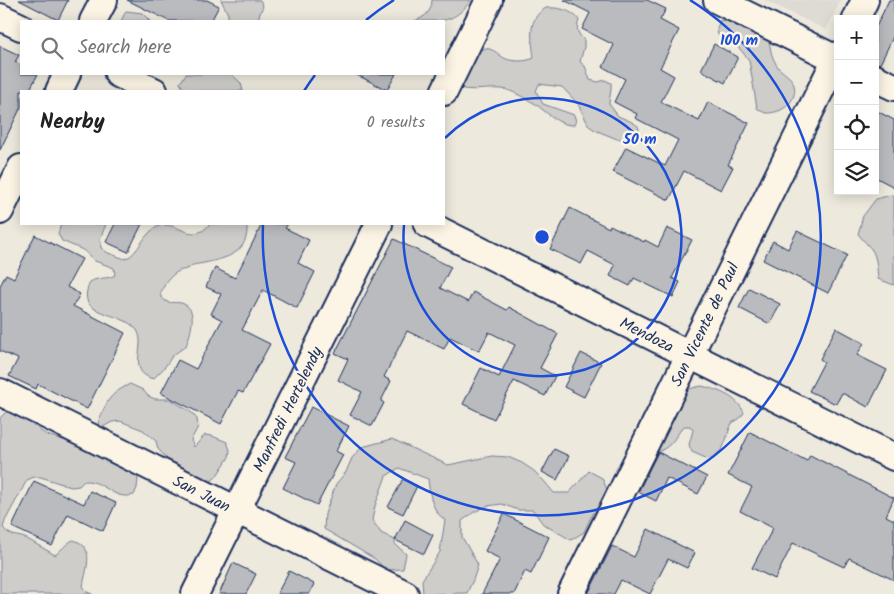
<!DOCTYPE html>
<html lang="en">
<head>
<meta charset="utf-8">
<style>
  :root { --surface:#fff; --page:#f2f2f2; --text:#222; --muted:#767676; --line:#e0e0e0 }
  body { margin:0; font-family:Kalam,sans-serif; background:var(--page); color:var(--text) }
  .controls { position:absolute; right:15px; top:15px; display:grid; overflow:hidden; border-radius:0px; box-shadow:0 2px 12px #0003 }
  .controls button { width:45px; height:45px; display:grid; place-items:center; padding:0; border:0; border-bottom:1px solid var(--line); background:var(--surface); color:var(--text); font:25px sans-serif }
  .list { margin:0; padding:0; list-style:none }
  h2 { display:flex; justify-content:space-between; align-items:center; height:65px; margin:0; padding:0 20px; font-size:21px }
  h2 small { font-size:16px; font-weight:400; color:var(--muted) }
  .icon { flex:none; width:28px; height:28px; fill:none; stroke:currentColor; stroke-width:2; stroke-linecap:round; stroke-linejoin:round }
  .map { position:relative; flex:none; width:894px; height:594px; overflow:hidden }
  .search { position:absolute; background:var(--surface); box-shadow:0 2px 12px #0003; left:20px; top:20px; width:425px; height:55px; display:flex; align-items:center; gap:12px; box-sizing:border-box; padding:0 18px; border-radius:0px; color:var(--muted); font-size:19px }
  .panel { position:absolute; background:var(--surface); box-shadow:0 2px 12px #0003; left:20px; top:90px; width:425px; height:135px; border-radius:0px }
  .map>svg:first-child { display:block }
</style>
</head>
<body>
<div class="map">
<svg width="894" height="594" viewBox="0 0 894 594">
  <rect width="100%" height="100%" fill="#eee9dd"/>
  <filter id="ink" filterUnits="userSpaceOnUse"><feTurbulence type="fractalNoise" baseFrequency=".02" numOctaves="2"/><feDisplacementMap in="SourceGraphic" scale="10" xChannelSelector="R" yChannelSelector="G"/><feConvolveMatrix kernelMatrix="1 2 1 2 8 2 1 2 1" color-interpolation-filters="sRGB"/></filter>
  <g filter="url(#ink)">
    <!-- built -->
    <path fill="#dedbd4" d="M 764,0 L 841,0 L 826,30 Z"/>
    <!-- green -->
    <path fill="#cfcdca" stroke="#757e94" d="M 221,0 L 260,0 L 263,6 L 257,21 L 228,21 L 228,14 Z
      M 432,0 L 471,0 C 454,24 441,21 414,21 C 424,18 432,12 432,0 Z
      M 546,8 C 558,7 572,10 579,20 C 576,29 577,33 584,40 L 584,47 L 580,62 L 585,66 L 590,80 L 598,82 L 605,80 L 611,83 C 612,91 609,97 609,104 L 618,116 L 632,122 L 638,126 L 640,133 L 634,138 L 617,139 L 595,130 L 589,126 L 578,104 L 562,87 L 539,84 L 536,91 L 543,104 L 574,115 L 576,121 L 574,125 C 558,126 546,111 534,103 C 526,99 510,89 502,89 C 489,88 476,91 463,89 L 458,83 L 478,51 L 486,48 C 497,51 496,53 504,58 C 512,62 526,62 534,58 C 532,40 526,19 546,8 Z
      M 126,11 L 142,13 L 150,21 L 121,21 Z
      M 720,20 L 743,24 L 769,39 C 770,47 771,55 775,62 C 778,70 786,73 791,79 C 801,93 789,109 775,112 C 767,114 763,113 757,108 L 749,60 L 739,48 L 718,35 L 717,28 Z
      M 186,74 L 231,74 L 241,83 L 243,91 L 185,91 L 180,83 Z
      M 891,195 L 894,195 L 894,285 L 878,279 C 877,269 877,258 872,250 C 869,246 862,239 858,234 L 863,216 L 876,199 Z
      M 61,224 L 106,224 L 100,239 L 101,248 L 108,253 L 125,259 C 140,253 143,232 159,226 C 178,220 192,246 210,224 L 247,224 C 249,253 228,258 204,263 C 201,264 196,264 193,265 C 187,268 193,267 186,269 C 183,271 182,269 179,271 C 170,275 163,286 160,295 C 168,306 170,301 181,303 C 200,308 190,334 186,346 L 173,355 L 164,368 L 153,379 C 123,370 152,341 133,326 C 114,310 74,316 90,282 C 100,276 107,280 115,275 L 114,268 L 95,261 L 83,250 L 62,241 L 58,234 Z
      M 130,384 L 143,390 L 148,396 L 155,399 L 170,399 L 191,412 L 197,419 L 198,427 L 191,440 L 194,447 L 205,435 L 212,436 L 227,442 L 230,450 L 229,457 L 216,477 L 210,482 L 202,483 L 186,476 L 177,464 L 169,461 L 158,449 L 156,441 L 143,430 L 120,421 L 112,422 L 101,428 L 98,422 C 108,400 108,395 130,384 Z
      M 701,386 C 717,389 738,397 744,413 L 739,419 L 732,423 C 724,440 728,450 708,459 L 692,452 L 689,445 L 693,430 L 690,426 L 684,426 C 674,437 674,445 658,452 L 654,449 L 685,390 Z
      M 8,410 L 30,417 L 39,430 L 47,435 L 76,444 L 98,456 L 134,472 L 138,479 L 137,488 L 134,495 C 112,501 105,480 84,481 L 79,486 L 71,487 L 41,477 L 34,477 L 27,480 L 5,521 L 3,528 C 13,539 19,534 29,540 C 38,545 46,550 55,555 C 62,550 65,544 73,540 C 96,546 86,568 83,586 L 87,592 L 92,594 L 0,594 L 0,418 Z
      M 392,439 L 448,465 L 492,456 L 508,457 L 522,463 L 534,471 L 544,481 L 554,493 L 569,493 L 589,471 L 602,478 L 608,492 L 591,517 L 584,532 L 571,540 L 543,524 L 533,510 L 518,510 L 502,504 L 487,506 L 474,512 L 462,521 L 462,537 L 478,565 L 473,580 L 467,593 L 423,594 L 422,580 L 440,552 L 445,520 C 431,510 430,495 428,479 L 399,468 L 386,476 L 375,506 L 372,520 L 381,533 L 395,540 L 395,544 L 406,554 L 403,569 L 386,570 L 375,559 L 324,529 L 325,514 L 336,484 L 346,472 L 352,458 L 362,447 Z"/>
    <!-- building -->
    <path fill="#babbbe" stroke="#1b2f5e" d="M 19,0 L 68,0 L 58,20 Z
      M 127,0 L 207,0 L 219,6 L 211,21 L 169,21 Z
      M 564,0 L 647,0 L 666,9 L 660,20 L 679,30 L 660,68 L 674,76 L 661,102 L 699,121 L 708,102 L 749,123 L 728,165 L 733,167 L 721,190 L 684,171 L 669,200 L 613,172 L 626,147 L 665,166 L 678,140 L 635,118 L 637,114 L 614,102 L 625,79 L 603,67 L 614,45 L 582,29 L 590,13 Z
      M 889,0 L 894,0 L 894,35 L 880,64 L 875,63 L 875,29 Z
      M 714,44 L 738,57 L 725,83 L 701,70 Z
      M 0,46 L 19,55 L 15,62 L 21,65 L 21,74 L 38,74 L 29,91 L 21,91 L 21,107 L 0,150 Z
      M 355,74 L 396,74 L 387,90 Z
      M 875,110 L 894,120 L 894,187 L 875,177 Z
      M 570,208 L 609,228 L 610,225 L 644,242 L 645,240 L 658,247 L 667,228 L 692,240 L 672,278 L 680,282 L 673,297 L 634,278 L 630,286 L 610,276 L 615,265 L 588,251 L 581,264 L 550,249 Z
      M 115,224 L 142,224 L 128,252 L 106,242 Z
      M 262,224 L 288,224 L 285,228 L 309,240 L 298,263 L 315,272 L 297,308 L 263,290 L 242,330 L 270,344 L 243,393 L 238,391 L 221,424 L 161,393 L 178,360 L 196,369 L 222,320 L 211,314 L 221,294 L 206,287 L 215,268 L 235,278 Z
      M 797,231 L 847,255 L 828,293 L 763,260 L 773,241 L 788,249 Z
      M 35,235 L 82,259 L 67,287 L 80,294 L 73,306 L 125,333 L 87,409 L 38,384 L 36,389 L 9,376 L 18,359 L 0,351 L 0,286 L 6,274 L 14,278 Z
      M 394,239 L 451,267 L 440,288 L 468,302 L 473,292 L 507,310 L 509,307 L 558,334 L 540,368 L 555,376 L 545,396 L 514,381 L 494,419 L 463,404 L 481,368 L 499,377 L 515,345 L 489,332 L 479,351 L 450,337 L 444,349 L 407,331 L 384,377 L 391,381 L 381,401 L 384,403 L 372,426 L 350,415 L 362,392 L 338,380 L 348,359 L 335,353 Z
      M 749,288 L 780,304 L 770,324 L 739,308 Z
      M 836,328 L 864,343 L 857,355 L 887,370 L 868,407 L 842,393 L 836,404 L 809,391 L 824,362 L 820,359 Z
      M 581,353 L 601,363 L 584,397 L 564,387 Z
      M 311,407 L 349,426 L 336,451 L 343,455 L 317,505 L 283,488 L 296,462 L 285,457 Z
      M 750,432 L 807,461 L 810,455 L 894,498 L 886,516 L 894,520 L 894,580 L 849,558 L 844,567 L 793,543 L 775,579 L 752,568 L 773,528 L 740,511 L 752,487 L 728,475 Z
      M 554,449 L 569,456 L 557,480 L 542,472 Z
      M 658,452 L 707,477 L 698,494 L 667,478 L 656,501 L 638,492 Z
      M 403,479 L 417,486 L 403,514 L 388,507 Z
      M 34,481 L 84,504 L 90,491 L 116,503 L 103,531 L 68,514 L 52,546 L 12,527 Z
      M 504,514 L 549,537 L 531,574 L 525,571 L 514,594 L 482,594 L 500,559 L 485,551 Z
      M 405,520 L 433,535 L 424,554 L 395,540 Z
      M 648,529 L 695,553 L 687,568 L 668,559 L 650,594 L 621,580 L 614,594 L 588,594 L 612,546 L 634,557 Z
      M 233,563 L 256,574 L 246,594 L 219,594 Z
      M 289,571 L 314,584 L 309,594 L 277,594 Z"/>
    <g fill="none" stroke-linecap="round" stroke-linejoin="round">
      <!-- minor casing -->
      <g stroke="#1b2f5e" stroke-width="30">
        <path id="minor" d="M 717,0 L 838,60
          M 0,17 L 21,27
          M 856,19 L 865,0
          M 93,21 L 104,0
          M 118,74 L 154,91
          M 875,78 L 894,87
          M 59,91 L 67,74
          M 444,92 L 489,0
          M 0,211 L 21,168
          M 427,224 L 894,457
          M 0,392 L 405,594
          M 195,594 L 379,224
          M 571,594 L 838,55"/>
      </g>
      <!-- minor -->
      <use href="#minor" stroke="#fcf5e5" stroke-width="26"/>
    </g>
  </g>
  <!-- distance rings -->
  <g fill="none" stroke="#1d4ed8" stroke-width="2.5">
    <path d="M445 138A139 139 0 1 1 404 225"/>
    <path d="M304 91A279 279 0 0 1 315 75M366 20A279 279 0 0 1 394 0M690 0A279 279 0 1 1 263 225"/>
  </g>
  <g text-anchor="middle" stroke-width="5" stroke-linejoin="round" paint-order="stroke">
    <!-- street labels -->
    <g font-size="16" fill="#1b2f5e" stroke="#fcf5e5">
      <text transform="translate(704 324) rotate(-64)" y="6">San Vicente de Paul</text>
      <text transform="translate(647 334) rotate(27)" y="6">Mendoza</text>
      <text transform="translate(287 409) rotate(-64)" y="6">Manfredi Hertelendy</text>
      <text transform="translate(202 493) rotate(27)" y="6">San Juan</text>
    </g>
  </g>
  <circle cx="542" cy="237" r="8" fill="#1d4ed8" stroke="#fcf5e5" stroke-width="2.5"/>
  <g font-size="15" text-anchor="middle" font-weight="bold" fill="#1d4ed8" stroke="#fcf5e5" stroke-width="5" stroke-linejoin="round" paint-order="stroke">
    <text x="739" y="45">100 m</text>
    <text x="640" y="144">50 m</text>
  </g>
</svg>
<div class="controls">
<button>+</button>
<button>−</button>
<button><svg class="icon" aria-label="locate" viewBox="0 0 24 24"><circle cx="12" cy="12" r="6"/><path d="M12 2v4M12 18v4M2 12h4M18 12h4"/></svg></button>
<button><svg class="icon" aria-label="layers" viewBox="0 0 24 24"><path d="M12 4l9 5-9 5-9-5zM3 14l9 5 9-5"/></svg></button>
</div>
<div class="search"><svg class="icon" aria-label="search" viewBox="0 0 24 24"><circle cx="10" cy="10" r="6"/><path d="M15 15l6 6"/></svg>Search here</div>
<section class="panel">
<h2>Nearby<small>0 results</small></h2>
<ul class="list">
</ul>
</section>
</div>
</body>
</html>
